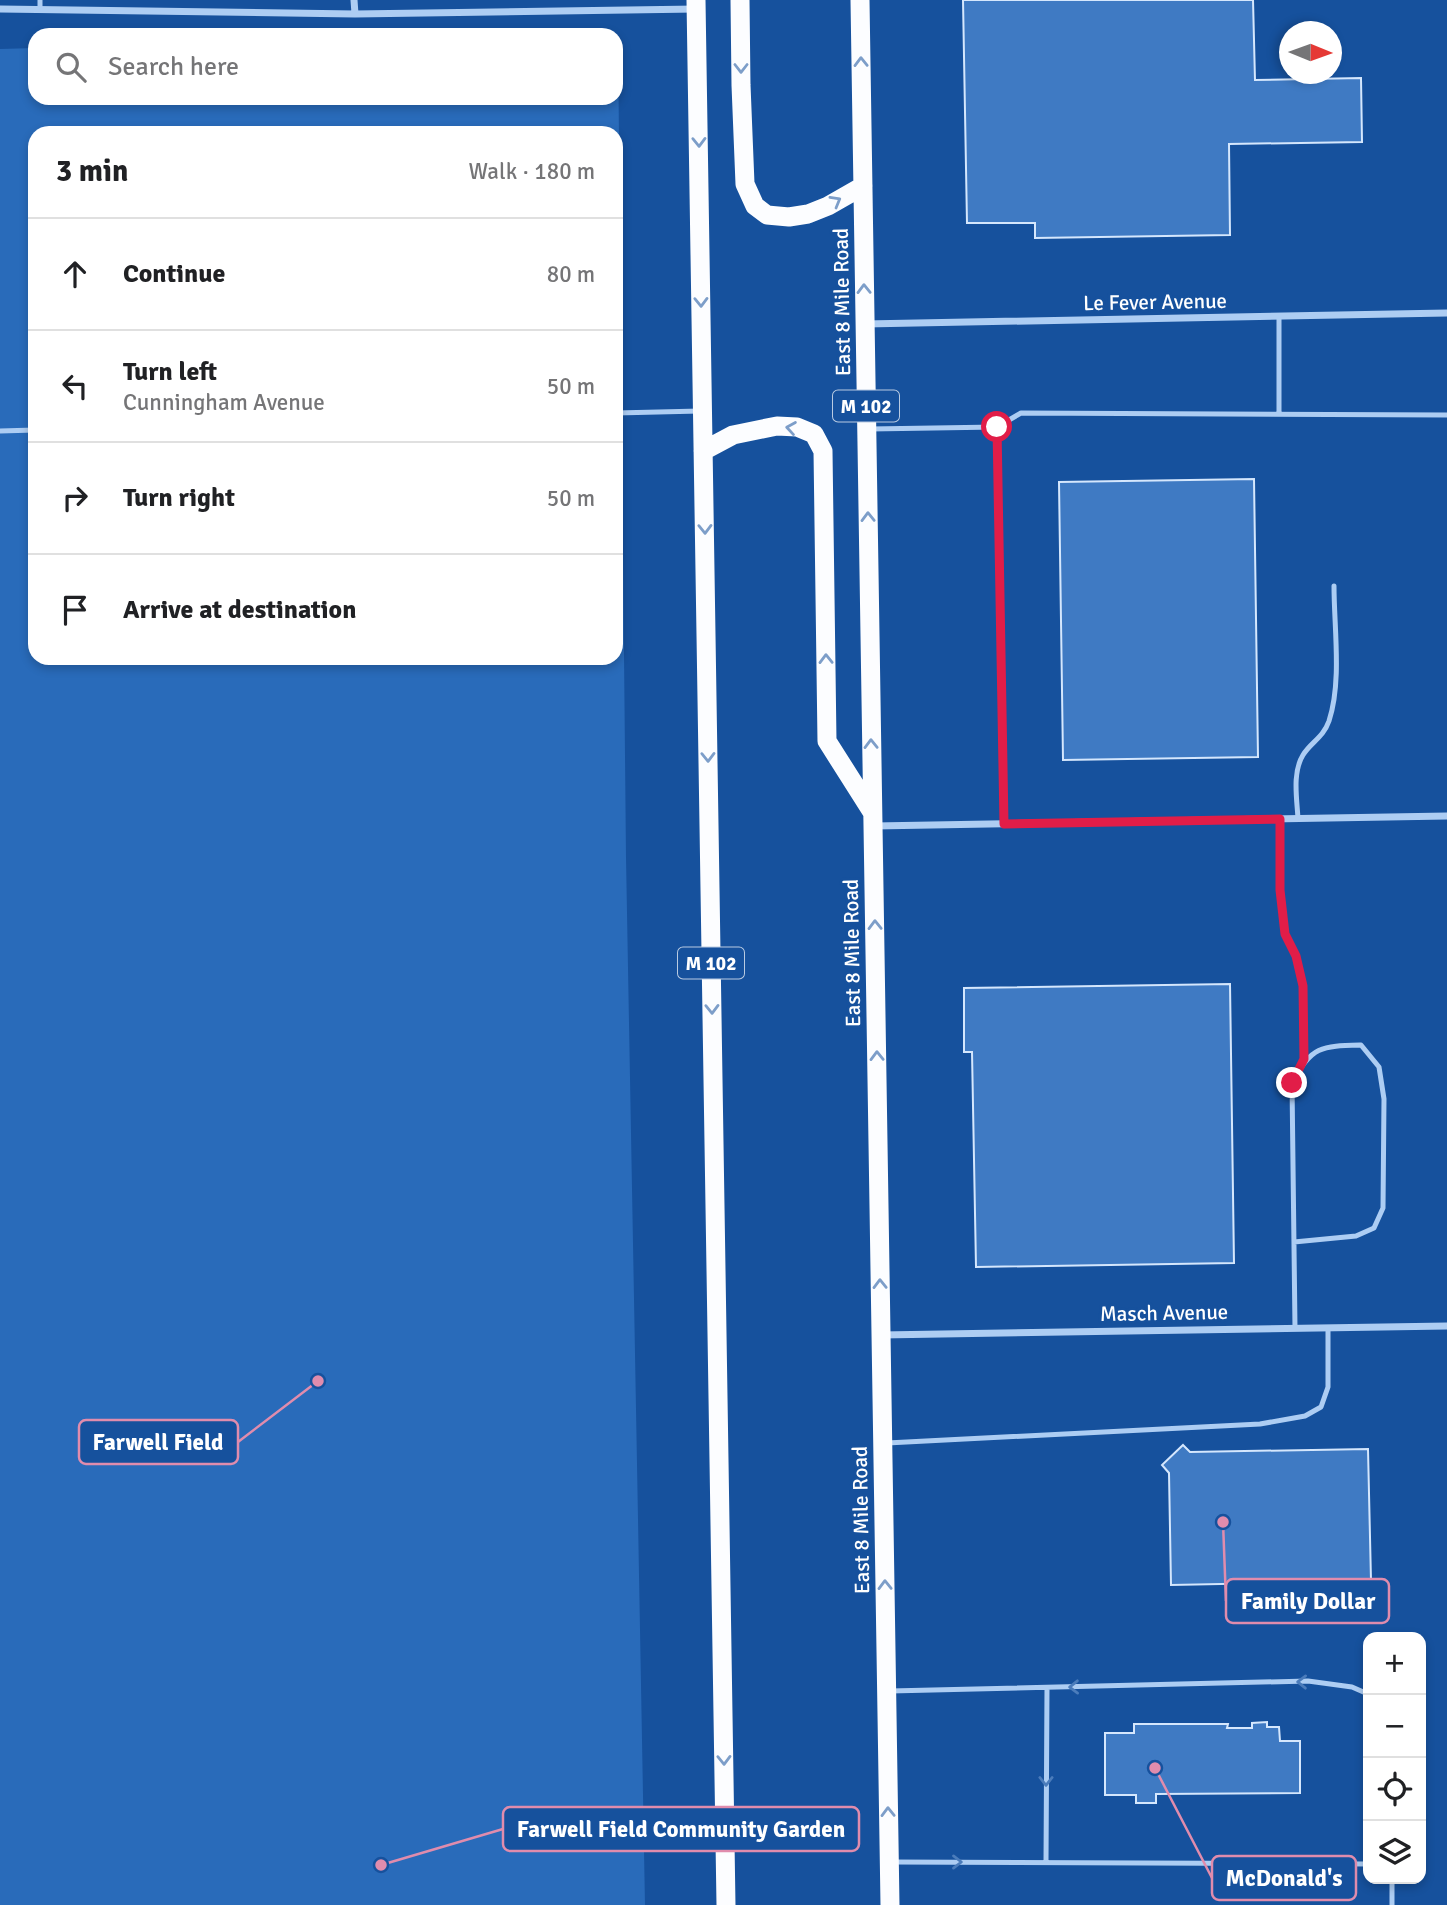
<!DOCTYPE html>
<html lang="en">
<head>
<meta charset="utf-8">
<style>
  :root { --surface:#fff; --page:#f2f2f2; --text:#202124; --muted:#757577; --line:#e0e0e0 }
  body { margin:0; font-family:Signika,sans-serif; background:var(--page); color:var(--text) }
  .controls { position:absolute; right:21px; bottom:21px; display:grid; overflow:hidden; border-radius:14px; box-shadow:0 4px 10px #0003 }
  .controls button { width:63px; height:63px; display:grid; place-items:center; padding:0; border:0; border-bottom:2px solid var(--line); background:var(--surface); color:var(--text); font:35px sans-serif }
  .compass { position:absolute; left:1279px; top:21px; width:63px; height:63px; border-radius:50%; background:var(--surface); box-shadow:0 4px 10px #0003; rotate:91deg }
  .stop { position:absolute; width:21px; height:21px; margin:-16px; border:5px solid #e11d48; border-radius:50%; background:#fff }
  .stop.end { background:#e11d48; border-color:#fff; box-shadow:0 2px 7px #0008 }
  .list { margin:0; padding:0; list-style:none }
  h2 { display:flex; justify-content:space-between; align-items:center; height:91px; margin:0; padding:0 28px; font-size:30px }
  h2 small { font-size:23px; font-weight:400; color:var(--muted) }
  .list li { display:grid; grid-template-columns:46px 1fr auto; gap:21px; align-items:center; box-sizing:border-box; height:112px; padding:0 28px; border-top:2px solid var(--line) }
  .list b { display:block; font-size:26px; white-space:nowrap }
  .list p { margin:0; font-size:23px; white-space:nowrap; color:var(--muted) }
  .list em { font-size:23px; font-style:normal; color:var(--muted) }
  .icon { flex:none; width:38px; height:38px; fill:none; stroke:currentColor; stroke-width:2; stroke-linecap:round; stroke-linejoin:round }
  .map { position:relative; flex:none; width:1447px; height:1905px; overflow:hidden }
  .search { position:absolute; background:var(--surface); box-shadow:0 4px 10px #0003; left:28px; top:28px; width:595px; height:77px; display:flex; align-items:center; gap:18px; box-sizing:border-box; padding:0 24px; border-radius:21px; color:var(--muted); font-size:26px }
  .panel { position:absolute; background:var(--surface); box-shadow:0 4px 10px #0003; left:28px; top:126px; width:595px; height:539px; border-radius:21px }
  .map>svg:first-child { display:block }
</style>
</head>
<body>
<div class="map">
<svg width="1447" height="1905" viewBox="0 0 1447 1905">
  <rect width="100%" height="100%" fill="#16519d"/>
  <!-- green -->
  <path fill="#296bba" fill-rule="evenodd" d="M 618,37 L 626,857 L 645,1905 L 0,1905 L 0,49 L 35,48 L 35,98 L 616,98 L 616,38 ZM 35,133 L 616,133 L 616,658 L 35,658 Z"/>
  <!-- building -->
  <path fill="#3f7ac3" stroke="#d5e7fd" stroke-width="2" d="M 963,0 L 1253,0 L 1255,80 L 1361,78 L 1362,142 L 1229,144 L 1230,235 L 1035,238 L 1035,223 L 967,223 Z
    M 1254,479 L 1258,757 L 1063,760 L 1059,482 Z
    M 1230,984 L 1234,1263 L 976,1267 L 972,1052 L 964,1052 L 964,988 Z
    M 1183,1445 L 1190,1452 L 1368,1449 L 1371,1581 L 1171,1585 L 1169,1473 L 1162,1465 Z
    M 1267,1722 L 1267,1727 L 1279,1727 L 1280,1741 L 1300,1741 L 1300,1793 L 1156,1794 L 1156,1803 L 1136,1803 L 1136,1795 L 1105,1795 L 1105,1733 L 1134,1733 L 1134,1724 L 1228,1724 L 1227,1728 L 1252,1728 L 1252,1723 Z"/>
  <g fill="none" stroke-linecap="round" stroke-linejoin="round">
    <!-- service -->
    <path stroke="#adcdf3" stroke-width="5" d="M 40,0 L 40,9
      M 1279,317 L 1279,414
      M 616,413 L 700,411
      M 997,427 L 1004,824
      M 870,429 L 997,427 L 1021,413 L 1447,415
      M 0,431 L 35,430
      M 1280,819 L 1280,890 L 1285,934 L 1296,956 L 1303,986 L 1304,1059
      M 1298,819 C 1297,799 1292,773 1303,755 C 1311,742 1323,738 1329,721 C 1342,681 1334,628 1334,586
      M 1294,1242 L 1356,1236 L 1374,1228 L 1383,1208 L 1384,1099 L 1379,1067 L 1361,1045 C 1322,1046 1311,1046 1292,1083 L 1295,1328
      M 887,1443 L 1260,1424 L 1305,1416 L 1321,1407 L 1328,1387 L 1328,1328
      M 890,1691 L 1308,1681 L 1352,1687 L 1368,1694
      M 892,1862 L 1368,1864
      M 1046,1862 L 1047,1688
      M 1392,1879 L 1392,1905"/>
    <!-- minor -->
    <path stroke="#adcdf3" stroke-width="7" d="M 354,0 L 355,14
      M 0,9 L 355,14 L 696,9
      M 865,324 L 1447,313
      M 874,826 L 1447,816
      M 881,1335 L 1447,1326"/>
    <!-- trunk -->
    <path stroke="#fcfdff" stroke-width="19" d="M 696,0 L 726,1905
      M 740,0 L 741,85 L 745,184 L 755,206 L 767,215 L 789,217 L 808,214 L 828,206 L 863,186
      M 860,0 L 890,1905
      M 703,451 L 733,435 L 777,426 L 797,427 L 814,434 L 823,451 L 827,741 L 872,812"/>
  </g>
  <!-- one-way arrows -->
  <defs><path id="oneway-chevron" d="M-2-3.5L2.5 0L-2 3.5" fill="none" stroke-width="1.6" stroke-linecap="round" stroke-linejoin="round" transform="scale(1.75)"/></defs>
  <g stroke="#7d9ec9">
    <use href="#oneway-chevron" transform="translate(861 62) rotate(-91)"/>
    <use href="#oneway-chevron" transform="translate(741 68) rotate(90)"/>
    <use href="#oneway-chevron" transform="translate(699 142) rotate(89)"/>
    <use href="#oneway-chevron" transform="translate(836 201) rotate(-30)"/>
    <use href="#oneway-chevron" transform="translate(864 289) rotate(-91)"/>
    <use href="#oneway-chevron" transform="translate(701 302) rotate(89)"/>
    <use href="#oneway-chevron" transform="translate(791 428) rotate(-171)"/>
    <use href="#oneway-chevron" transform="translate(868 517) rotate(-91)"/>
    <use href="#oneway-chevron" transform="translate(705 529) rotate(89)"/>
    <use href="#oneway-chevron" transform="translate(826 659) rotate(-91)"/>
    <use href="#oneway-chevron" transform="translate(871 744) rotate(-91)"/>
    <use href="#oneway-chevron" transform="translate(708 757) rotate(89)"/>
    <use href="#oneway-chevron" transform="translate(875 925) rotate(-91)"/>
    <use href="#oneway-chevron" transform="translate(712 1009) rotate(89)"/>
    <use href="#oneway-chevron" transform="translate(877 1056) rotate(-91)"/>
    <use href="#oneway-chevron" transform="translate(880 1284) rotate(-91)"/>
    <use href="#oneway-chevron" transform="translate(885 1585) rotate(-91)"/>
    <use href="#oneway-chevron" transform="translate(724 1760) rotate(89)"/>
    <use href="#oneway-chevron" transform="translate(888 1812) rotate(-91)"/>
  </g>
  <g stroke="#4b7cbb">
    <use href="#oneway-chevron" transform="translate(1302 1682) rotate(-179)"/>
    <use href="#oneway-chevron" transform="translate(1074 1687) rotate(179)"/>
    <use href="#oneway-chevron" transform="translate(1046 1781) rotate(90)"/>
    <use href="#oneway-chevron" transform="translate(957 1862)"/>
  </g>
  <g fill="none" stroke-linecap="round" stroke-linejoin="round">
    <!-- route -->
    <path stroke="#e11d48" stroke-width="9" d="M 997,427 L 1004,824 L 1280,819 L 1280,890 L 1285,934 L 1296,956 L 1303,986 L 1304,1059 L 1292,1083"/>
  </g>
  <g text-anchor="middle" stroke-width="6" stroke-linejoin="round" paint-order="stroke">
    <!-- shield labels -->
    <g fill="#16519d" stroke="#b9cbe2" stroke-width="2">
      <rect x="833" y="390.5" width="66" height="31" rx="5"/>
      <rect x="678" y="947.5" width="66" height="31" rx="5"/>
    </g>
    <g font-size="19" font-weight="bold" fill="#fff">
      <text x="866" y="413">M 102</text>
      <text x="711" y="970">M 102</text>
    </g>
    <!-- street labels -->
    <g font-size="21" fill="#fff" stroke="#16519d">
      <text transform="translate(842 302) rotate(-91)" y="7">East 8 Mile Road</text>
      <text transform="translate(1155 302) rotate(-1)" y="7">Le Fever Avenue</text>
      <text transform="translate(852 953) rotate(-91)" y="7">East 8 Mile Road</text>
      <text transform="translate(1164 1313) rotate(-1)" y="7">Masch Avenue</text>
      <text transform="translate(861 1520) rotate(-91)" y="7">East 8 Mile Road</text>
    </g>
  </g>
  <!-- callouts -->
  <path fill="none" stroke="#e08cad" stroke-width="2.5" d="M318 1381L238 1442M1223 1522L1226 1601M381 1865L503 1829M1155 1768L1212 1878"/>
  <g fill="#e08cad" stroke="#16519d" stroke-width="2.5">
    <circle cx="318" cy="1381" r="7"/>
    <circle cx="1223" cy="1522" r="7"/>
    <circle cx="381" cy="1865" r="7"/>
    <circle cx="1155" cy="1768" r="7"/>
  </g>
  <g fill="#16519d" stroke="#e08cad" stroke-width="2.5">
    <rect x="79" y="1420" width="159" height="44" rx="7"/>
    <rect x="1226" y="1579" width="163" height="44" rx="7"/>
    <rect x="503" y="1807" width="356" height="44" rx="7"/>
    <rect x="1212" y="1856" width="144" height="44" rx="7"/>
  </g>
  <g font-size="23" text-anchor="middle" font-weight="bold" fill="#fff">
    <text x="158" y="1450">Farwell Field</text>
    <text x="1308" y="1609">Family Dollar</text>
    <text x="681" y="1837">Farwell Field Community Garden</text>
    <text x="1284" y="1886">McDonald's</text>
  </g>
</svg>
<div class="controls">
<button>+</button>
<button>−</button>
<button><svg class="icon" aria-label="locate" viewBox="0 0 24 24"><circle cx="12" cy="12" r="6"/><path d="M12 2v4M12 18v4M2 12h4M18 12h4"/></svg></button>
<button><svg class="icon" aria-label="layers" viewBox="0 0 24 24"><path d="M12 4l9 5-9 5-9-5zM3 14l9 5 9-5"/></svg></button>
</div>
<svg class="compass" viewBox="-18 -18 36 36"><path d="M0-13l5 13h-10z" fill="#e53935"/><path d="M0 13l5-13h-10z" fill="#757577"/></svg>
<div class="stop" style="left:997px;top:427px"></div>
<div class="stop end" style="left:1292px;top:1083px"></div>
<div class="search"><svg class="icon" aria-label="search" viewBox="0 0 24 24"><circle cx="10" cy="10" r="6"/><path d="M15 15l6 6"/></svg>Search here</div>
<section class="panel">
<h2>3 min<small>Walk · 180 m</small></h2>
<ul class="list">
<li><svg class="icon" aria-label="ahead" viewBox="0 0 24 24"><path d="M12 20V5M6 11l6-6 6 6"/></svg><div><b>Continue</b></div><em>80 m</em></li>
<li><svg class="icon" aria-label="left" viewBox="0 0 24 24"><path d="M17 20v-9H6M10 6l-5 5 5 5"/></svg><div><b>Turn left</b><p>Cunningham Avenue</p></div><em>50 m</em></li>
<li><svg class="icon" aria-label="right" viewBox="0 0 24 24"><path d="M7 20v-9h11M14 6l5 5-5 5"/></svg><div><b>Turn right</b></div><em>50 m</em></li>
<li><svg class="icon" aria-label="arrive" viewBox="0 0 24 24"><path d="M6 21V4h12l-3 4 3 4H6"/></svg><div><b>Arrive at destination</b></div></li>
</ul>
</section>
</div>
</body>
</html>
